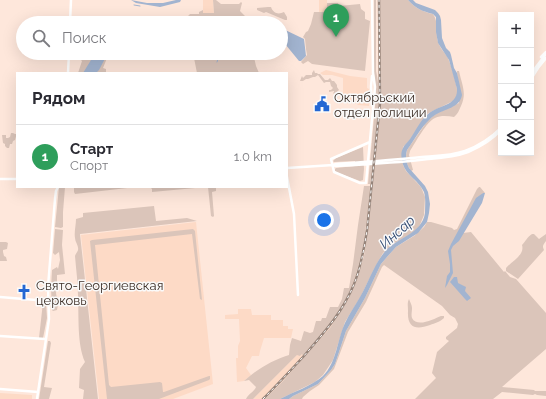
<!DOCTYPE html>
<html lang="ru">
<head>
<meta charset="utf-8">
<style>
  :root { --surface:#fff; --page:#f2f2f3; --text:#2b2b33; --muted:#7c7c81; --line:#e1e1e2; --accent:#b45309 }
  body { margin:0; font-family:Raleway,sans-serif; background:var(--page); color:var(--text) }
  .controls { position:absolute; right:12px; top:12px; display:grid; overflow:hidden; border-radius:0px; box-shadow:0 4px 16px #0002 }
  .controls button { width:36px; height:36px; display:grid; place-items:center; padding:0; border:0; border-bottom:1px solid var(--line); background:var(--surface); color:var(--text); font:20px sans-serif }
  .you { position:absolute; left:324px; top:220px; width:14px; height:14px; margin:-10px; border:3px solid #fff; border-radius:50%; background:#1a73e8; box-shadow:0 0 0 6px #1a73e833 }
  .badge { display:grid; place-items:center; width:26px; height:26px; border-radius:50%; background:var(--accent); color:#fff; font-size:13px; font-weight:700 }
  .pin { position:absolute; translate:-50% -33px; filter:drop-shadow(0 1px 2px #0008) }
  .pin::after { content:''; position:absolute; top:21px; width:14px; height:12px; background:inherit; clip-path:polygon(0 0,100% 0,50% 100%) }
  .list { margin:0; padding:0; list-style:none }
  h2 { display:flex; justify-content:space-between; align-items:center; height:52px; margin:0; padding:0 16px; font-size:17px }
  h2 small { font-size:13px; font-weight:400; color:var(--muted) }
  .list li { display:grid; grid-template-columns:26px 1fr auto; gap:12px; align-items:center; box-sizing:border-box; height:64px; padding:0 16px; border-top:1px solid var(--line) }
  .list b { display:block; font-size:15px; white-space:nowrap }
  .list p { margin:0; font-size:13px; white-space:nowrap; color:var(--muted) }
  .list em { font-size:13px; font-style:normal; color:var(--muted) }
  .icon { flex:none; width:22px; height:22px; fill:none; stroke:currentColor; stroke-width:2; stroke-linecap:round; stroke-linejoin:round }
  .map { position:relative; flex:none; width:546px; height:399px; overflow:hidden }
  .search { position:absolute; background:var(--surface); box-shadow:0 4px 16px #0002; left:16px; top:16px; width:272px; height:44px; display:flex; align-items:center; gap:10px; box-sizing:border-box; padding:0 14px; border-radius:22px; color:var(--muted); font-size:15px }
  .panel { position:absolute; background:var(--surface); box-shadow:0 4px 16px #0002; left:16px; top:72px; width:272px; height:116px; border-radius:0px }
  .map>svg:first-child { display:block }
</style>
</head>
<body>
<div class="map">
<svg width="546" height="399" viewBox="0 0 546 399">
  <rect width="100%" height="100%" fill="#fee7db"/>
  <!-- built -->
  <path fill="#fddac6" d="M 203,0 L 213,0 L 214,13 L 203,13 Z
    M 319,0 L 327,0 L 327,12 L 319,12 Z
    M 378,0 L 380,0 L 381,95 L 380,113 L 366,242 L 360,270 L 356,282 L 348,300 L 330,328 L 283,381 L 265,399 L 253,399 L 297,355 L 302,354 L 303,355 L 320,336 L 335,318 L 341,308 L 351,288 L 358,269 L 362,255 L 366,230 L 379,103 Z
    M 326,70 L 350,76 L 367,78 L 367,88 L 369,89 L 369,106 L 358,105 L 357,104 L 349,102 L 349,94 L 343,94 L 343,78 L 332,75 L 323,75 L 320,73 Z
    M 196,222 L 213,384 L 173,399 L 99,399 L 81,235 Z
    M 238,309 L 251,309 L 252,315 L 271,315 L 271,320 L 283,320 L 283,326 L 288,326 L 288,329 L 293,329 L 291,338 L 264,338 L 260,351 L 259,356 L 252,356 L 246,368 L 251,375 L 244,381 L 237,382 L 236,358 L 238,358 L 238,346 L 240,341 L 239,319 L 225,319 L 225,315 L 238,314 Z
    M 0,393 L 32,395 L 32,399 L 0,399 Z"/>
  <!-- green -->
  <path fill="#dbc5ba" d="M 213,0 L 216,0 L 221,4 L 239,4 L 241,2 L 242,3 L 240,11 L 245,16 L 245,23 L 188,23 L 187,17 L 190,14 L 199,14 L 199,12 L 203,10 L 203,13 L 214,13 Z
    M 374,0 L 376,0 L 376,71 C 382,95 377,126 374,151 C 372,162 372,173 370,184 L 368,184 L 376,95 L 374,72 Z
    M 380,0 L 408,0 C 415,8 423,12 433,14 C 439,22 435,33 438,42 C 440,48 445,53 448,58 C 452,68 455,79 457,89 L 458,93 L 455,100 L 427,114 L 409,141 L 403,147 L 402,158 L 403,165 L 406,171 L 421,187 L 425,197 L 424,215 L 419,227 L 411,234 L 395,243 L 383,253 L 374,269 L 361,296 L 345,322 L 333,360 L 323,375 L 315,382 L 280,399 L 265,399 L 283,381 L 330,328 L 348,300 L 356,282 L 364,256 L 366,242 L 380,113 L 381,95 Z
    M 327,3 L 338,3 L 339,6 L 360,4 L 361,9 L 365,12 L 365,19 L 370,21 L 365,71 L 312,64 L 308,61 L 303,64 L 301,62 L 307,55 L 306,49 L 305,39 L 303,37 L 306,32 L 308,31 L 311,24 L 314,12 L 327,12 Z
    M 268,7 L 271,7 C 273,13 278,15 284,12 L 287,17 L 287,20 L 285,20 L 266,12 L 264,13 L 257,10 L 257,8 Z
    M 80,53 L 109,53 L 103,68 L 106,69 L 106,73 L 78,73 L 82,61 L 80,59 Z
    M 193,53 L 253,53 L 256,66 L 259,73 L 197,73 Z
    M 314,70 L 315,73 L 317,73 L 318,74 L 320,74 L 325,80 L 328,80 L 330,78 L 332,81 L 334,81 L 337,85 L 337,87 L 339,90 L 334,94 L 333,93 L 334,92 L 334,91 L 329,92 L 329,90 L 331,90 L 333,88 L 331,86 L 330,82 L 326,82 L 324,83 L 318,75 L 315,77 L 313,77 L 308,79 L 306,79 L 303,81 L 300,81 L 302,76 L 303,78 L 306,75 L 312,75 L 312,73 Z
    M 457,71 L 459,71 C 462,85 467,93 461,106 C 459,110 458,114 454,117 C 448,116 441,115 435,118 C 427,121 415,143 410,151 L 409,155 L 413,170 L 411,171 C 406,164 405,158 407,150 L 428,120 L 432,117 L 437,113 L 459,103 Z
    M 11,133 L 13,133 L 15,134 L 16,134 L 17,133 L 15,140 L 13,141 L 12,144 L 10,144 L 9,148 L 7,148 L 5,146 L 5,144 L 3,143 L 2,135 L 6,135 L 6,138 L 8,138 L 10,137 Z
    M 363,147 L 364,169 L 363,180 L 360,181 L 338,173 L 335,171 L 335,169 L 336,168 L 355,166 L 355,161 L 334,162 L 333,161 L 336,158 Z
    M 364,186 L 370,186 C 366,232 362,279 335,318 C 326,331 314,343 303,356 L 302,354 L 300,356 L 297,355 L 253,399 L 246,399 C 248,394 254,392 256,387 L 249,380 L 244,381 C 257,369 273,360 289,355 L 290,345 L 292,338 L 301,341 L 304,331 L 310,333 L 313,332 L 316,321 L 321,321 L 322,318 L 326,318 L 330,307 L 338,307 L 342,299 L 344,288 L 349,288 L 353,264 L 358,225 Z
    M 59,187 L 65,187 L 63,212 L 63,227 L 61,228 L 55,227 Z
    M 74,187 L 136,187 L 75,194 L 74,192 Z
    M 150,187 L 206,187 L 152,192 L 152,189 Z
    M 208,187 L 216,187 L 216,191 L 212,192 L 214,216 L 213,217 L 211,216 Z
    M 479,187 L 480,187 L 485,193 L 483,193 L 463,233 L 471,232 L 504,272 L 505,271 L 510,277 L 516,279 L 546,313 L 546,349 L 502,387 L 534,390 L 535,391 L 546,391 L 546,396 L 537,395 L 535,394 L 533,395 L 502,392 L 493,399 L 415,399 L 436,378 L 432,373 L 437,352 L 449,341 L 446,339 L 446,337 L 457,328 L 458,324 L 455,318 L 450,315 L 442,306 L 384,265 L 382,267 L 366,302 L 348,332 L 334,369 L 319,385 L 310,391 L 303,397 L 302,399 L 289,399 L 293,396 L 318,384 L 331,370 L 335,364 L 346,331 L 365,298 L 381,264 L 387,257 L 396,247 L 414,236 L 424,227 L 427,222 L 431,222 L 452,228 L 454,230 L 457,229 L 477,189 Z
    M 154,206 L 156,221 L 187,218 L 197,221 L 80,234 L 98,399 L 83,399 L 84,390 L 79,388 L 80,369 L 85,362 C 77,344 79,317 78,296 C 78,283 76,269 75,256 C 75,255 78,251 78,250 C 79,246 75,242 75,238 C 74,232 76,225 76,219 L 83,217 L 83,213 Z
    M 55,229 L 63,230 L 62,245 L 65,274 L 57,275 L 57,288 L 56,293 L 58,305 L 57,310 L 53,311 L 52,310 L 51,288 L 52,270 L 57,267 L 58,269 L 60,260 L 59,252 L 55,255 L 53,253 Z
    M 193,229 L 195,231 L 202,300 L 200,299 L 192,234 L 95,245 L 109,385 L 111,387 L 160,382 L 162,383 L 163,392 L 164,392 L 209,376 L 210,376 L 210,379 L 209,380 L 159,399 L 107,399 L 90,241 L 92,240 Z
    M 532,234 L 534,234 L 539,239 L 546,234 L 546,241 C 543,245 542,246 544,250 L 518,279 L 506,271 L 506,268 C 512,261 525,255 522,245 C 526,241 527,237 532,234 Z
    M 0,242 L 6,242 L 8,243 L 7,249 L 3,250 L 3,252 L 4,256 L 6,257 L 7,261 L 0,261 Z
    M 409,299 C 410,302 412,305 412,308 C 412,312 411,315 412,318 C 417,328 434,319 441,316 L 444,316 L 444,318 C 440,322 435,323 430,325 C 416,330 407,328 408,311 C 408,306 407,303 409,299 Z
    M 43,302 L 46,303 L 47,318 L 43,338 L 39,338 Z
    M 48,341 L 50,341 L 51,343 L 44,387 L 52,388 L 49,399 L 39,399 Z"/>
  <!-- water -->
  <path fill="#a2b4d0" d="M 131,0 L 147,3 L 163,3 L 176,0 L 181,0 L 180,2 L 160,7 L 136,3 Z
    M 408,0 L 413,0 L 416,3 L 435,10 L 438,13 L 440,16 L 441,20 L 442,38 L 446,48 L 450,52 L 451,55 L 454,68 L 457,73 L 462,95 C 460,108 444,109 435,115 C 424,122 415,139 407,150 C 405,157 406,162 409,168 L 425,186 L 428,192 L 430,204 L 429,213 L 427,222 L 418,233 L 396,247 L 387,257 L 381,264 L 365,298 L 346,331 L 335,364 L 331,370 L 318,384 L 293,396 L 289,399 L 280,399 C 293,392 312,386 323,376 C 337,362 337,340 345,323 C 349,314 355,306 360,297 C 368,283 373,267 383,254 C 394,238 422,235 425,213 C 425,206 426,199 424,192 C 418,179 404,175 402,160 C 401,156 401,152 403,148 C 404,145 408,142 410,139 C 415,132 421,119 428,114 C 438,105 458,106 457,89 L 449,60 L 438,43 L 436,32 L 436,17 L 433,14 C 422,11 416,9 408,0 Z
    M 281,28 L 304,39 L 306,56 L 301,61 L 299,61 L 281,39 Z
    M 92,53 L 108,53 L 99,70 L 96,73 L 83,73 L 91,60 Z
    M 483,193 L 485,193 L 482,203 L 459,241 L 453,246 L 451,250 L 453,273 L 447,285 L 445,288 L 447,276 L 450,272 L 450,264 L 448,251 L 451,244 L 476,198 Z
    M 454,277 L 457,277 L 458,283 L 466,287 L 465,291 L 471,298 L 467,301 L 465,299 L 450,282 Z"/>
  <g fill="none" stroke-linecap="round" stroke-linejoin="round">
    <!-- stream -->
    <path stroke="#a2b4d0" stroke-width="1" d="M 134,5 L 140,6
      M 217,62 L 220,53"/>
    <!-- secondary -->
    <path stroke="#fff" stroke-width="2.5" d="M 70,23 L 71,0
      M 541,57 L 546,52
      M 68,73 L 69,53
      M 531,75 L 536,67 L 546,54
      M 531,79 L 538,68 L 546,58
      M 372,105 L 371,86 L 372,76
      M 370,142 L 331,159 L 334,172 L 360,183 L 366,183 L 375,87 L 373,73 L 372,0
      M 333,165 L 336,164 C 364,162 393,160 422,157 C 436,156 451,156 465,151 C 479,146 491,138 501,128
      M 287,168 L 333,165 L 336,166 C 367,164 398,163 428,159 C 441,158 455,157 468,152 C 480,147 492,140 501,130
      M 287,177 L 294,214 L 298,295
      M 0,179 L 17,179
      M 0,297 L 48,301
      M 0,336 L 45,339
      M 0,389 L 38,392
      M 37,399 L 49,319 L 48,287 L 55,199 L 56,191 L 58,187"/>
    <!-- rail casing -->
    <g stroke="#96847a" stroke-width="2.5">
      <path id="rail" d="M 263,399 C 277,385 290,371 303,357 C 323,334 343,312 354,284 C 361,267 364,249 367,230 L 380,103 L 379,0"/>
    </g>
    <!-- rail -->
    <use href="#rail" stroke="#fafafa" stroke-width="1" stroke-dasharray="3" stroke-linecap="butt"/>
  </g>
  <!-- icons -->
  <defs>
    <g id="civic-bare" transform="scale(1.2)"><path d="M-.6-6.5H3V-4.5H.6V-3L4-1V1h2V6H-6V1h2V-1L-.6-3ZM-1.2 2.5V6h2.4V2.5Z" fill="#2367d3" stroke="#fafafa" stroke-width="2.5" paint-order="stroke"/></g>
    <g id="church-bare" transform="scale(1.2)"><path d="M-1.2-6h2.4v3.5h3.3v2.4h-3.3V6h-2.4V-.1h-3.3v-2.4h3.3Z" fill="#2367d3" stroke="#fafafa" stroke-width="2.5" paint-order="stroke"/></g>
  </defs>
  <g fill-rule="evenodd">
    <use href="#civic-bare" x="322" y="104"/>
    <use href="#church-bare" x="24" y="292"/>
  </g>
  <g text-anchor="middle" stroke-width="3" stroke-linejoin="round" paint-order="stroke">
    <!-- poi labels -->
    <g font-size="13" fill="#3f3129" stroke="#fafafa" text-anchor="start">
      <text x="334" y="102">Октябрьский<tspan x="334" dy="15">отдел полиции</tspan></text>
      <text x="36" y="290">Свято-Георгиевская<tspan x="36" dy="15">церковь</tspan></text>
    </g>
    <!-- water labels -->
    <g font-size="14" font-style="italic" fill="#304972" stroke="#fafafa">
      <text transform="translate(397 232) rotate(-42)" y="5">Инсар</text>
    </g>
  </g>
</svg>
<div class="controls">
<button>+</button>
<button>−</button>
<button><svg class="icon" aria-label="locate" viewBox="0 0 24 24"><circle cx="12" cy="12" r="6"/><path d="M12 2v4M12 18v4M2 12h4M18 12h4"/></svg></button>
<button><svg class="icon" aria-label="layers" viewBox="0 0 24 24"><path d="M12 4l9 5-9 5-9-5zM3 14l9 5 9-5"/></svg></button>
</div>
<div class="you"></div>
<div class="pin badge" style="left:336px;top:37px;background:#2e9e5b">1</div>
<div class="search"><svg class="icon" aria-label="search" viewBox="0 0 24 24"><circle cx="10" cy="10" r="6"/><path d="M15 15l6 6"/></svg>Поиск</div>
<section class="panel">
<h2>Рядом<small></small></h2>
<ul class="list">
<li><span class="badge" style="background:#2e9e5b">1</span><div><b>Старт</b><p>Спорт</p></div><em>1.0 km</em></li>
</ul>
</section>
</div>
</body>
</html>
